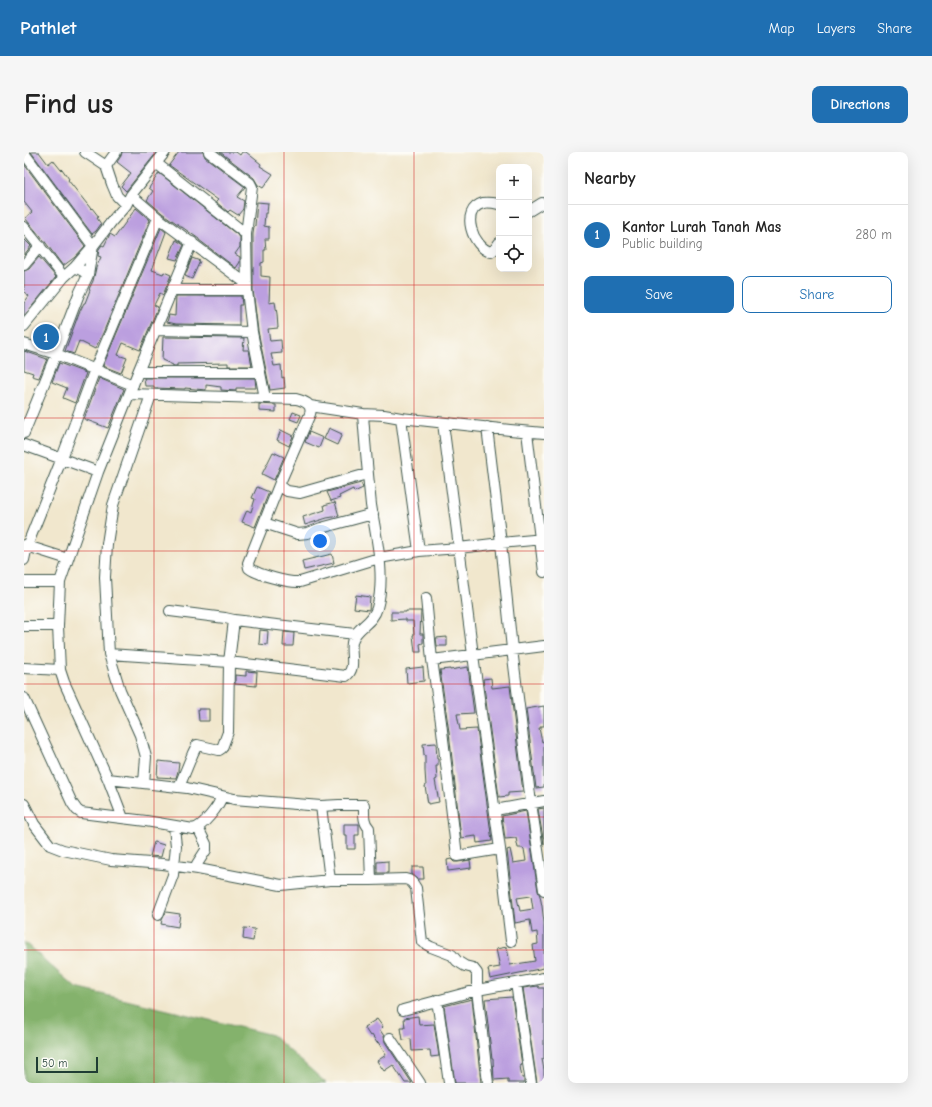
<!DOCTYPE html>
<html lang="en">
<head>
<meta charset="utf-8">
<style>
  :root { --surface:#fff; --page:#f6f6f6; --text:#222; --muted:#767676; --line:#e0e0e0; --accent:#1f6fb2 }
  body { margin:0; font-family:"Comic Neue",sans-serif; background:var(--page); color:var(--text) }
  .controls { position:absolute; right:12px; top:12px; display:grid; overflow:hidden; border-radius:8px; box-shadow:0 4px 16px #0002 }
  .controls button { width:36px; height:36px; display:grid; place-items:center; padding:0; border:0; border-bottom:1px solid var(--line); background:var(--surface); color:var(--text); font:20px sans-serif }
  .scale { position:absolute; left:12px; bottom:10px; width:62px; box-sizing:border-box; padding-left:4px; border:2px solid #1f3d34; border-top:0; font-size:11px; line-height:14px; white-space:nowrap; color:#1f3d34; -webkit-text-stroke:3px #fdfcf7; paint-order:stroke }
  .you { position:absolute; left:296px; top:389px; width:14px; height:14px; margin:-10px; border:3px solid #fff; border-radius:50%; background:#1a73e8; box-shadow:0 0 0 6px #1a73e833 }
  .badge { display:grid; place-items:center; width:26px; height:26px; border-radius:50%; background:var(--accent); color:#fff; font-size:13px; font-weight:700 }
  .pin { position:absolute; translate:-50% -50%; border:2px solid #fff; box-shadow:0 1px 4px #0006 }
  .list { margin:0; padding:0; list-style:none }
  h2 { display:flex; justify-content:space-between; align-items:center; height:52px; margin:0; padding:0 16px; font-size:17px }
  h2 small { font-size:13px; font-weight:400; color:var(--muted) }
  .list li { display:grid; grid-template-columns:26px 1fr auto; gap:12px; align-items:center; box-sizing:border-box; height:60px; padding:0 16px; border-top:1px solid var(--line) }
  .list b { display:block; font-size:15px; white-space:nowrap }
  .list p { margin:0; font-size:13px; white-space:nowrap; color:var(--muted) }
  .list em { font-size:13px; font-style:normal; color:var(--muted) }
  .actions { display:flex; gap:8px; padding:12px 16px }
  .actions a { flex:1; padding:9px 0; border:1px solid var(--accent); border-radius:8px; text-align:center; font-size:14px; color:var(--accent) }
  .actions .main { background:var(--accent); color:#fff }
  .icon { flex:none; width:22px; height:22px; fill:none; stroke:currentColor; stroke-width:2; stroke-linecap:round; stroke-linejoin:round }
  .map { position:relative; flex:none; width:520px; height:931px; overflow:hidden; border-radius:8px }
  header { display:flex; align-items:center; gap:24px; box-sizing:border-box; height:56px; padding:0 20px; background:var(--accent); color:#fff }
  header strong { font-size:19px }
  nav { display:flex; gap:22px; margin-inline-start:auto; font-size:14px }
  .intro { display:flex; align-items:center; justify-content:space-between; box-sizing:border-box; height:96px; padding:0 24px }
  h1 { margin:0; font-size:28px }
  .button { padding:10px 18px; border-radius:8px; background:var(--accent); color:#fff; font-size:14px; font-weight:700 }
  main { display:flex; gap:24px; padding:0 24px }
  aside { flex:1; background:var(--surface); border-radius:8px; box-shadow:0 4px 16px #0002 }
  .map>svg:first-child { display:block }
</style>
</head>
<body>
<header>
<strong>Pathlet</strong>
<nav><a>Map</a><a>Layers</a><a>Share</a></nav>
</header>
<div class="intro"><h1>Find us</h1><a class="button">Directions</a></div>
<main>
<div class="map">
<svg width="520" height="931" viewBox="0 0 520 931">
  <rect width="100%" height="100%" fill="#fdfcf7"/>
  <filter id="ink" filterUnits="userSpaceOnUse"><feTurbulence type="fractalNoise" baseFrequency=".025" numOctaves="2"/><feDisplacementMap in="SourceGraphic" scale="8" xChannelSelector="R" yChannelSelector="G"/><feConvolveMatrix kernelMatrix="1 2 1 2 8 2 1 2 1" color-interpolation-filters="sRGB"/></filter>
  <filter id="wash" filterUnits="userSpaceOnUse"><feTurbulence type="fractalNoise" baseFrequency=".012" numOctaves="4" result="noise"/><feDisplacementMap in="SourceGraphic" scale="16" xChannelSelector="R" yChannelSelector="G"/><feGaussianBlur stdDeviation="0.9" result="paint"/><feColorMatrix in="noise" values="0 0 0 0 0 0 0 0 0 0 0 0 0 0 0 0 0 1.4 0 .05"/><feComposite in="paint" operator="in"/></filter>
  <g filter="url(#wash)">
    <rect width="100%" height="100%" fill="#f1e7cd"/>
    <!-- forest -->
    <path fill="#84b26c" stroke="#527850" d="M 0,790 L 52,836 L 248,883 L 302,931 L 0,931 Z"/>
    <g id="blocks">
      <!-- building -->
      <path fill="#bb9fdf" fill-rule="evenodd" d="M 7,0 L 15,0 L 24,12 L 29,8 L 37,18 L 38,17 L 45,27 L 44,28 L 67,57 L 68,56 L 75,65 L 73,66 L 77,72 L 72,79 L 68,82 Z
        M 98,0 L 133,0 L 102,39 L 97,34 L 107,21 L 93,10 L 97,4 Z
        M 155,0 L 179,0 L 181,5 L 221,35 L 213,45 L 220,49 L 219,57 L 214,63 L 206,58 L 204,60 L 192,50 L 194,48 L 145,13 Z
        M 196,0 L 212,0 L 216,3 L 218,0 L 222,0 L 237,12 L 236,14 L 249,22 L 239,36 L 234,33 L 230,26 Z
        M 0,12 L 61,94 L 51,105 L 39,114 L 16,83 L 16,84 L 1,66 L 8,60 L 0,50 Z
        M 135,21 L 216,85 L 216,95 L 211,102 L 216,105 L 216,110 L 212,116 L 175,88 L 175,87 L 138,61 L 123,48 L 129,39 L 125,36 Z
        M 233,50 L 244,51 L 243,61 L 241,61 L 240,74 L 245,75 L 245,87 L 241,87 L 242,98 L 240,98 L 240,110 L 237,111 L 237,124 L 246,125 L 245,151 L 251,150 L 253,162 L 254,176 L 244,177 L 246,189 L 257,188 L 258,201 L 247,202 L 250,214 L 257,213 L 258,226 L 260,225 L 261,236 L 246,238 L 234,179 L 229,138 L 229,82 L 230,74 L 231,74 Z
        M 112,56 L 126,68 L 79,181 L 71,197 L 55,189 L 50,202 L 41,199 L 55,161 L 60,151 L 61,151 L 66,138 L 65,137 L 69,129 L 72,116 L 77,105 L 74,104 L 75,97 L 78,93 L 80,94 L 86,82 L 91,85 Z
        M 137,76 L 142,80 L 128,118 L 139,122 L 140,120 L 147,123 L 139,143 L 136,141 L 130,153 L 134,155 L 116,198 L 99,191 L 94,203 L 103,206 L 97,221 L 79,214 Z
        M 0,87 L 7,94 L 0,103 Z
        M 152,88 L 160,93 L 153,108 L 145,106 Z
        M 15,105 L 32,125 L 0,164 L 0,151 L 5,144 L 0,140 L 0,119 L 5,117 Z
        M 168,106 L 176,109 L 168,127 L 161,124 Z
        M 152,144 L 217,144 L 218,153 L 215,153 L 215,173 L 152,172 L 143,170 L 145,163 L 151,164 Z
        M 16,176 L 22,179 L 23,177 L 30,180 L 28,182 L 32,184 L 28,194 L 11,187 Z
        M 139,185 L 220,186 L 219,198 L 225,198 L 228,214 L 204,214 L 204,211 L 153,212 L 153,214 L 149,214 L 149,213 L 138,208 Z
        M 0,199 L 23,207 L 15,226 L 8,224 L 9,221 L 0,218 Z
        M 35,211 L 62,221 L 51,251 L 39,246 L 43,236 L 28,230 Z
        M 75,226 L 100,237 L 84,276 L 60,267 Z
        M 120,226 L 231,226 L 232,236 L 212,236 L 212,239 L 197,238 L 197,235 L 182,233 L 182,238 L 161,236 L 161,237 L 130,236 L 130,234 L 121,234 Z
        M 235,252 L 252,253 L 252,260 L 235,259 Z
        M 269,260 L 277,263 L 274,270 L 266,267 Z
        M 305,276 L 318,282 L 313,293 L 300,287 Z
        M 257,278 L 269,284 L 265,294 L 253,288 Z
        M 285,280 L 299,286 L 295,296 L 281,290 Z
        M 249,300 L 260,305 L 250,328 L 238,322 Z
        M 337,331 L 339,336 L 330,340 L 329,337 L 315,344 L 316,346 L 307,349 L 303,340 Z
        M 233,335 L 245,340 L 231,375 L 218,370 L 223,358 L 227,360 L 231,347 L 228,346 Z
        M 311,350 L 315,364 L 303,366 L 281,373 L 279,365 L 301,358 L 300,353 Z
        M 308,402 L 310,411 L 280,418 L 278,409 Z
        M 332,443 L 346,445 L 345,458 L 330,456 Z
        M 382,459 L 397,459 L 396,482 L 399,482 L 399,491 L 396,492 L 397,500 L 391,500 L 389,483 L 390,483 L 389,469 L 382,469 L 382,467 L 367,468 L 367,460 L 382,460 Z
        M 236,478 L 244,479 L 243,493 L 235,492 Z
        M 260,480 L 270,481 L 269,494 L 259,494 Z
        M 423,485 L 423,494 L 413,494 L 412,486 Z
        M 399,515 L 400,529 L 383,531 L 382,517 Z
        M 444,515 L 450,561 L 433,562 L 436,578 L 453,577 L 468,689 L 453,691 L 452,684 L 437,686 L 425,580 L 416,518 L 426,517 L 426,518 Z
        M 222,519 L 233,520 L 232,534 L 211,532 L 211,523 L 222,524 Z
        M 467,526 L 468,536 L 486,534 L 499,640 L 484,641 L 484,644 L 475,645 L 459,527 Z
        M 520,554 L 520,574 L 517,574 L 517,576 L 515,576 L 518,590 L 520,589 L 520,635 L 512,636 L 502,557 Z
        M 174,557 L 185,557 L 185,569 L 175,569 Z
        M 412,591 L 413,607 L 414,607 L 414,614 L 412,614 L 413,627 L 411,628 L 415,650 L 404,652 L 401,634 L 402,634 L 401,619 L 401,603 L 400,603 L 399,592 Z
        M 134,609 L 155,611 L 154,619 L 152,626 L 133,625 Z
        M 520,656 L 520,692 L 514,657 Z
        M 502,659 L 514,739 L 516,744 L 518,754 L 520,771 L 520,816 L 466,827 L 464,817 L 476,815 L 472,797 L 483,795 L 486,813 L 511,809 L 509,793 L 514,792 L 513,780 L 508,781 L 506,768 L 491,771 L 483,698 L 486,697 L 489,711 L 502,709 L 500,697 L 499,696 L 494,696 L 492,686 L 481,687 L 478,664 ZM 507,744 L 509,757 L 496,759 L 493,746 Z
        M 320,672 L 335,672 L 335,683 L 331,683 L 331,697 L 323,697 L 323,683 L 320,683 Z
        M 130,690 L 140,693 L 137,705 L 126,704 Z
        M 427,707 L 430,710 L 434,710 L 446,708 L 447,716 L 424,719 L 423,708 Z
        M 364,709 L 364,721 L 353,721 L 353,710 Z
        M 388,715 L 399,715 L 400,727 L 394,727 L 388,722 Z
        M 142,760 L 156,762 L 154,775 L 137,772 L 138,768 Z
        M 220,776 L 231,777 L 229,789 L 219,787 Z
        M 514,834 L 515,836 L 520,836 L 520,907 L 518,907 L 520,918 L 520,931 L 513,931 L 499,836 Z
        M 488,845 L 498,913 L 496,914 L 498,926 L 500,926 L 500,931 L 484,931 L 484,927 L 470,928 L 469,907 L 468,907 L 461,847 Z
        M 448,847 L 457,931 L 431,931 L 420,854 Z
        M 394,864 L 395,873 L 410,872 L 415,904 L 407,905 L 406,898 L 388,899 L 387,887 L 379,888 L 377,876 L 381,876 L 380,866 Z
        M 353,867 L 359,875 L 356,878 L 360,884 L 361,890 L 388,931 L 381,931 L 369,913 L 360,919 L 353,909 L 362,903 L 354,890 L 353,891 L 348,883 L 346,884 L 340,875 Z"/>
    </g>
  </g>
  <g filter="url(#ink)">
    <use href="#blocks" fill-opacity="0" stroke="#3e564b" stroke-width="1"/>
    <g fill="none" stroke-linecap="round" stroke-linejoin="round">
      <!-- minor casing -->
      <g stroke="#3e564b" stroke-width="12">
        <path id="minor" d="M 61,0 L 82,14 L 88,32 L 93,44 L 102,53
          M 185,0 L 226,31 L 228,35 L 222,82 L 223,138 L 228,180 L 241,246
          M 0,1 L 69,94 L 64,123
          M 132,11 L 222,82
          M 82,14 L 92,0
          M 107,43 L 134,66 L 223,132
          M 475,52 C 470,51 464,50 459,51 C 435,58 449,96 467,100 L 471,97 L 475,91
          M 505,59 L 518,51
          M 0,75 L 40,125
          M 0,113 L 16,94
          M 149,138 L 223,138
          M 0,174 L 40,125 L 51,115 L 69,94 L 88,69 L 102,53 L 107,43 L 141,0
          M 132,178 L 228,180
          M 0,192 L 32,202 L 109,233
          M 114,220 L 235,220
          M 106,242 L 272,247 C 280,249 289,252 286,262 L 255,333 L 224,411 L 225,416 C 234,423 265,431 276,430 L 355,406 L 395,399 L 435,396 L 477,391 L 520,387
          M 339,262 L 360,263 L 377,266 L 395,399
          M 377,266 L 486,278 L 520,281
          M 419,271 L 449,503 L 476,697 L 487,789
          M 463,275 L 477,391 L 488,497 L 507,651 L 520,738
          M 503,280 L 520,420
          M 0,281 L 32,202 L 55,142 L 64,123 L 59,119 L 51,115
          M 0,293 L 74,320
          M 255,333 L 263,339 L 276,341 L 343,322
          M 240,371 L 274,382 L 284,381 L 297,376 L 349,362
          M 0,393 L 44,407 L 74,320 L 114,220 L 168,90
          M 0,408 L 3,394 L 38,306 L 71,217 L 134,66
          M 0,430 L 36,430
          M 402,446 L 408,508 L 417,570 L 433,704 L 476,697
          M 146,459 L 201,466 L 210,468
          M 0,474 L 34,474 L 36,518 L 40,530 L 84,627 L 99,666
          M 34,474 L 36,430 L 44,407
          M 85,502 L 205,510 L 322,524 C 334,516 324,498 329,487 C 333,475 349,471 353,456 C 362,424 352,385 347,353 C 344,323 341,292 339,262 L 286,254
          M 408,508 L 520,494
          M 0,516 L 36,518
          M 0,546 L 48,651 L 53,658 L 57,661 L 122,669 L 169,677 C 179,675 195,654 198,644 L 210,647 L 297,654 L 306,728
          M 84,627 L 163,636 L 198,644
          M 120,631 L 122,605 L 116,583 L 96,538 L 85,502 L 81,425 L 83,392 L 89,353 L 127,243
          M 155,635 L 169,601 L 173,593 L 195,598 L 198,596 L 204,580 L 205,510 L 210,468 L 331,482
          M 0,652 L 10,672 L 26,693 L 39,698 L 87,708 L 139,712 L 174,717
          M 297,654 L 315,653 L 340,653 C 340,662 339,670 345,676 L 347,728 L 381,727 C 387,728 389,731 392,736 L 398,790 L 407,795 L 428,803 L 433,809 L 441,814 L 449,816 L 453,821 L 453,838 L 464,931
          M 471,658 L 520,649
          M 173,676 L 175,678 L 182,692 L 182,698 L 173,712 L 174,717 L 257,733 L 306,728 L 347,728
          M 134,763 L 149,723 L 152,694 L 150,675
          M 492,831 L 507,931
          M 413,848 L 425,931
          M 379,858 L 453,838 L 520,826
          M 366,886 L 396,931"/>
      </g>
      <!-- minor -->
      <use href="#minor" stroke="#fff" stroke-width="10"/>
    </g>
  </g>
  <!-- grid -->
  <path fill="none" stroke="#d62828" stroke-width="1" stroke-opacity="0.55" d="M 130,0 L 130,931M 260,0 L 260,931M 390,0 L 390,931M 0,133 L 520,133M 0,266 L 520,266M 0,399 L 520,399M 0,532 L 520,532M 0,665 L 520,665M 0,798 L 520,798"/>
</svg>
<div class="controls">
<button>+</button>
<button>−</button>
<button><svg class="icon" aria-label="locate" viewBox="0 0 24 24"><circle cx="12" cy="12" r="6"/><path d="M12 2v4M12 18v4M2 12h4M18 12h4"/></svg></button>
</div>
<div class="scale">50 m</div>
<div class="you"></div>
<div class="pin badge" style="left:22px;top:185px">1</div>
</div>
<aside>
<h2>Nearby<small></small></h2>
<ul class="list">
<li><span class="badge">1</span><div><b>Kantor Lurah Tanah Mas</b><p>Public building</p></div><em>280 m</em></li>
</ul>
<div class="actions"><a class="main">Save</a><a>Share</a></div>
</aside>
</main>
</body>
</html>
